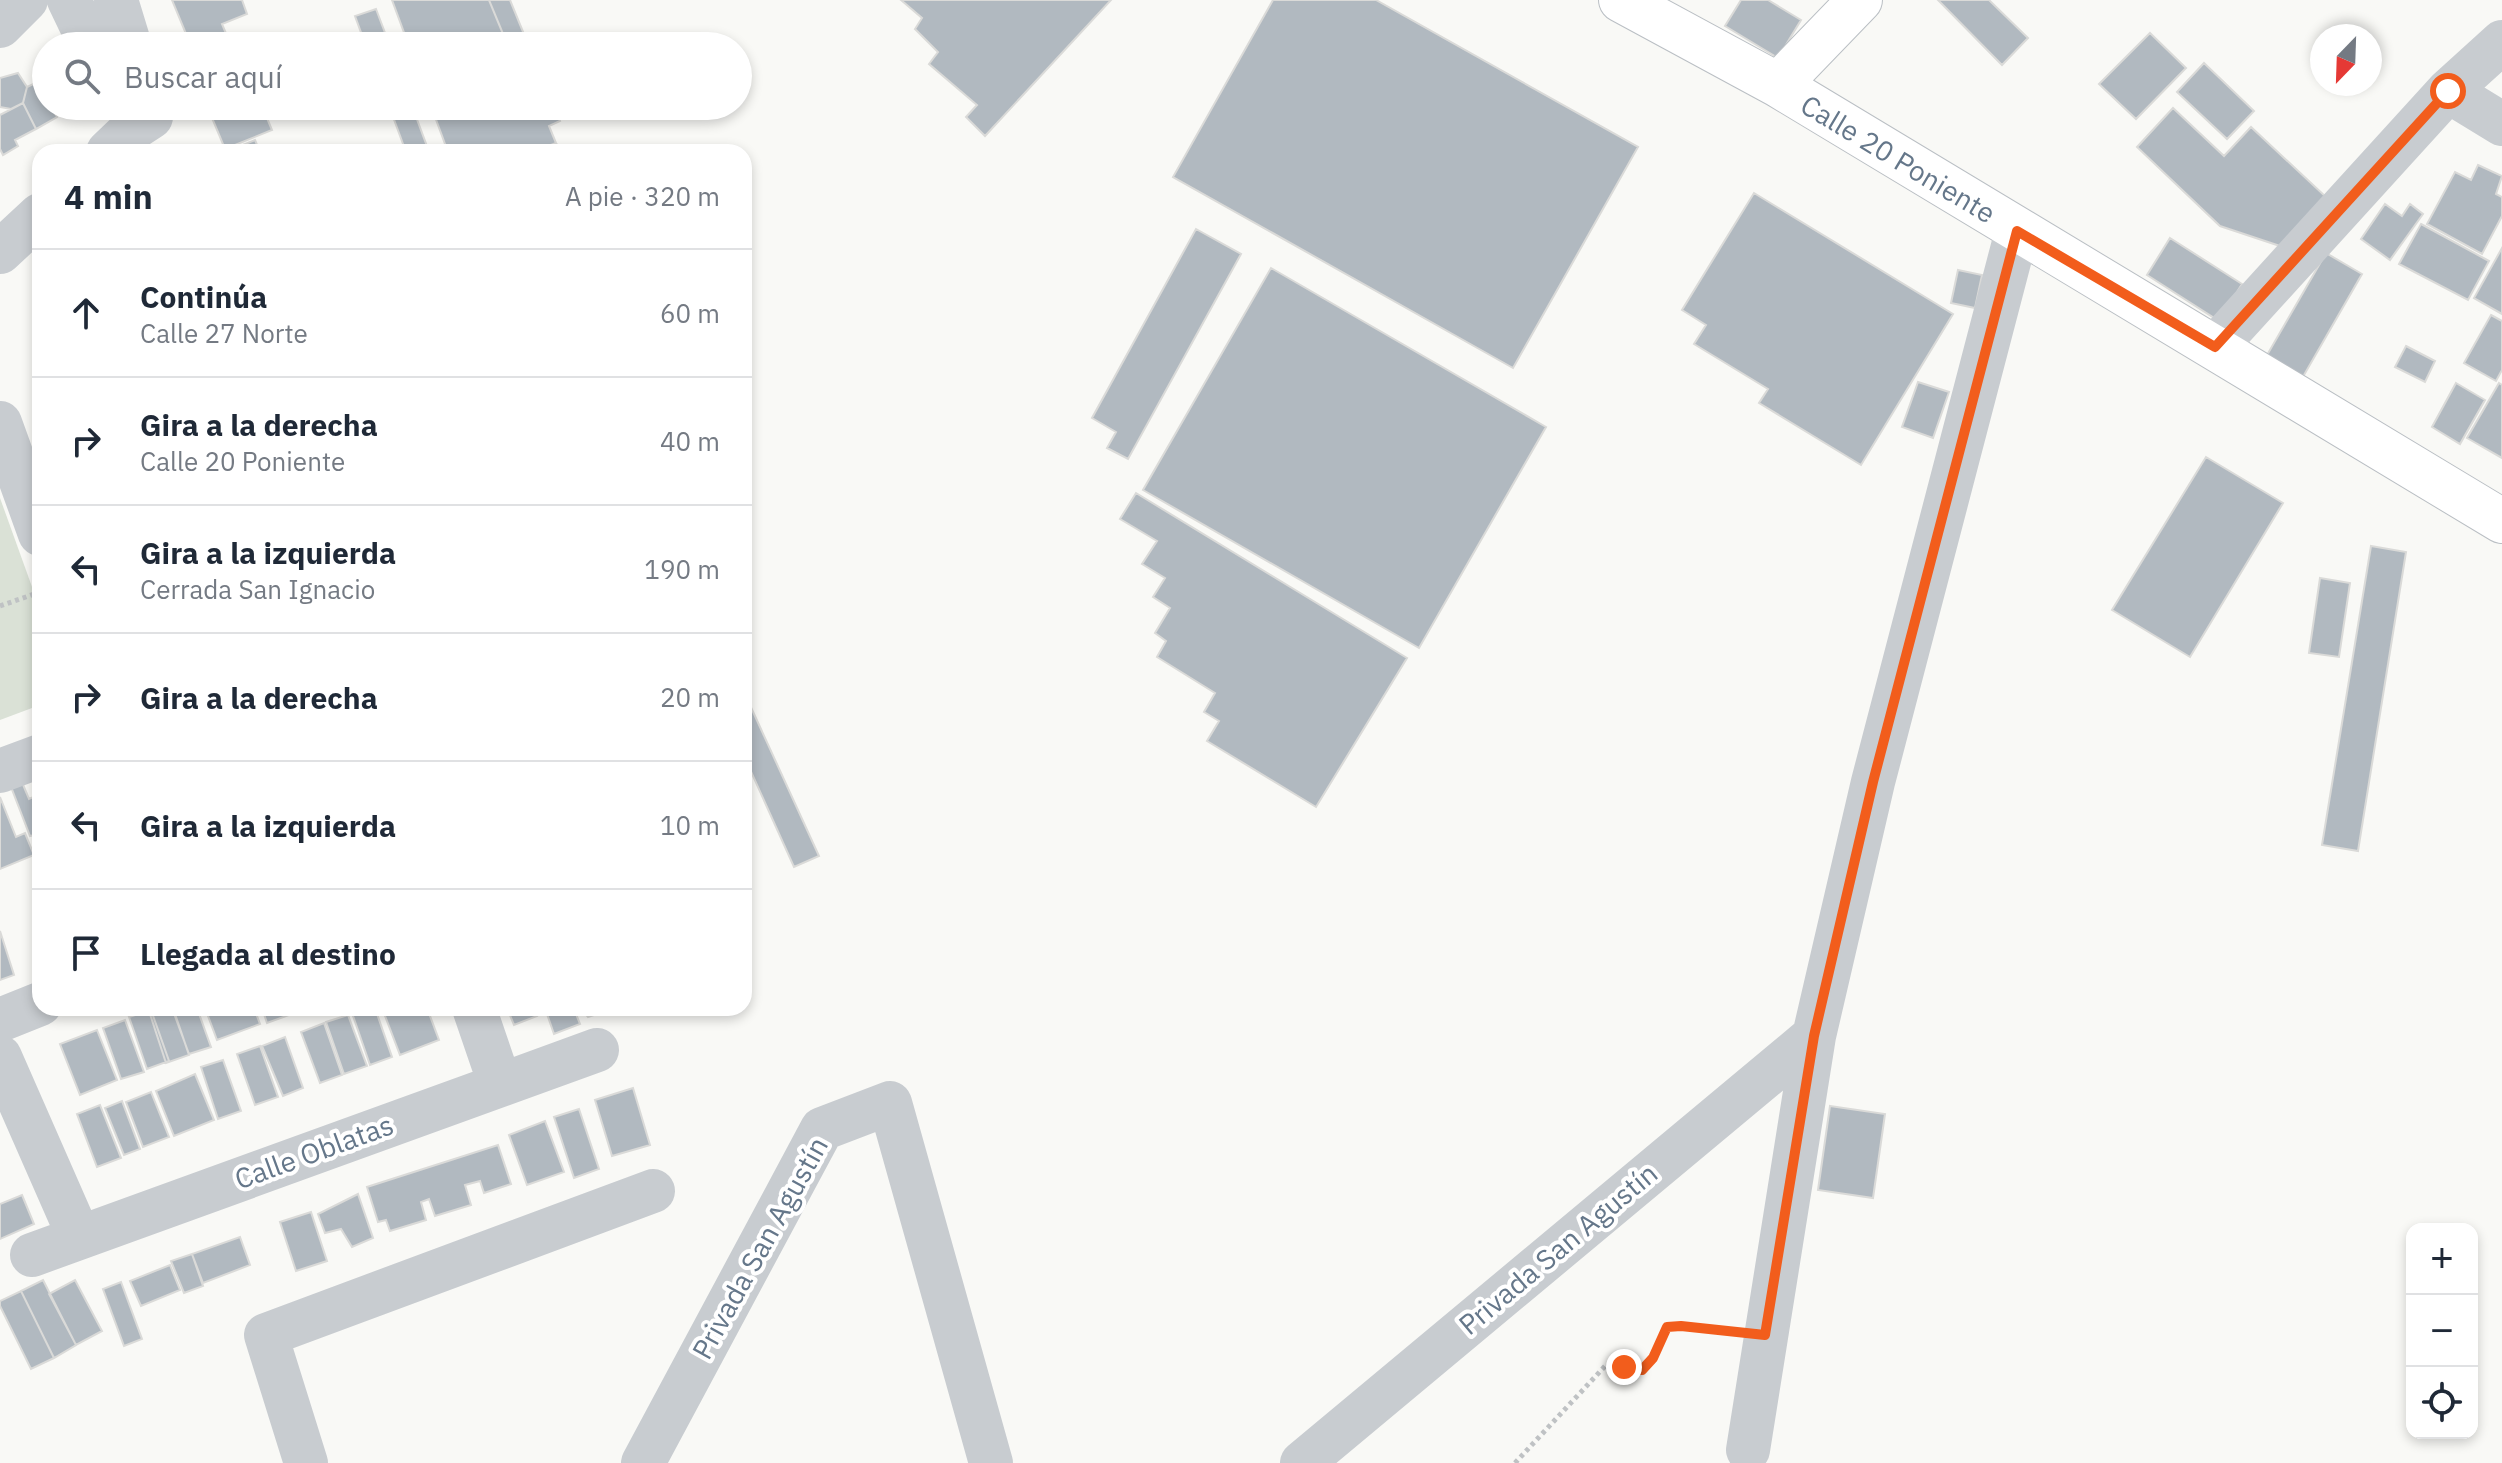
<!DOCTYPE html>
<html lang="es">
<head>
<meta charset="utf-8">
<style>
  :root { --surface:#fff; --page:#f2f2f3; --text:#1f2937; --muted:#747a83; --line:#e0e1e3 }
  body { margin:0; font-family:"IBM Plex Sans",sans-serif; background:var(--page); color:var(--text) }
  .controls { position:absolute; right:24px; bottom:24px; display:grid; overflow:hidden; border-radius:16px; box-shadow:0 4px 12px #0003 }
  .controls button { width:72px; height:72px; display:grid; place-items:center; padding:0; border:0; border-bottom:2px solid var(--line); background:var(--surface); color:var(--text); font:40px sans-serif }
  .compass { position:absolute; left:2310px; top:24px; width:72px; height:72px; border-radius:50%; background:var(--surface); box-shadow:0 4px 12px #0003; rotate:203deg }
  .stop { position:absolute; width:24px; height:24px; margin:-18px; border:6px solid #f25d1c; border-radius:50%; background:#fff }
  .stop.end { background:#f25d1c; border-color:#fff; box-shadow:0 2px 8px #0008 }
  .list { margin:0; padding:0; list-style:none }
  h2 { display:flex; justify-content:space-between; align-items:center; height:104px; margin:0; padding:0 32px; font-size:34px }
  h2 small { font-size:26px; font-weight:400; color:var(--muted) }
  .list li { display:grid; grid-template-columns:52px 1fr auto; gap:24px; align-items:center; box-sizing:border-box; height:128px; padding:0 32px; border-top:2px solid var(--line) }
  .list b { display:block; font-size:30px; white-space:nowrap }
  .list p { margin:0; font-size:26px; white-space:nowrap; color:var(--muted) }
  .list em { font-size:26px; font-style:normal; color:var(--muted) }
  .icon { flex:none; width:44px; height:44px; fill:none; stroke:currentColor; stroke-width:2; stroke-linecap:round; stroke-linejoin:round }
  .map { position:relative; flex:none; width:2502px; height:1463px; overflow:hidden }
  .search { position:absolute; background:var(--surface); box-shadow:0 4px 12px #0003; left:32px; top:32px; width:720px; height:88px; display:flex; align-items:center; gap:20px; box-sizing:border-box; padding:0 28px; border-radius:44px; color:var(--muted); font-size:30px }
  .panel { position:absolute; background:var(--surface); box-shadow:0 4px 12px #0003; left:32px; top:144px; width:720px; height:872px; border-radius:24px }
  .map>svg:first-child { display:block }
</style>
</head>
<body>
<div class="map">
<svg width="2502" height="1463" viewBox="0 0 2502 1463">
  <rect width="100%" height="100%" fill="#f9f9f6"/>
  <!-- green -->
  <path fill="#dae1d6" d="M 0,498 L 40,609 L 40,705 L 0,720 Z"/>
  <!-- building -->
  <path fill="#b1b9c0" stroke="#dadad8" stroke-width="2" d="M 172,0 L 242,0 L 247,14 L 222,24 L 230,43 L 224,46 L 191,46 Z
    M 392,0 L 489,0 L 508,46 L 409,46 Z
    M 489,0 L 510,0 L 528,44 L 508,46 Z
    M 901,0 L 1111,0 L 985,136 L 966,117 L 977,105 L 929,64 L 938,52 L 915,29 L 922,18 Z
    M 1273,0 L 1376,0 L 1638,147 L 1513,368 L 1173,177 Z
    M 1741,0 L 1768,0 L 1801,20 L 1778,58 L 1725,26 Z
    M 1938,0 L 1989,0 L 2028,38 L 2002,65 Z
    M 376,9 L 390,46 L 366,46 L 355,16 Z
    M 2150,33 L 2186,68 L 2136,119 L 2099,84 Z
    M 2204,63 L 2254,111 L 2227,139 L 2177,92 Z
    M 18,73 L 27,87 L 23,103 L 11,109 L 0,107 L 0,78 Z
    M 46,78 L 46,106 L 51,106 L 57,117 L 36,129 L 23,103 L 27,87 Z
    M 23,103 L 36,129 L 15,140 L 18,146 L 3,155 L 0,149 L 0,115 Z
    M 207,106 L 262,106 L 272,130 L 225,149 Z
    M 389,106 L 412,106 L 428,149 L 406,152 Z
    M 431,106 L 554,106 L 560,121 L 549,126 L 556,143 L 533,152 L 448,152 Z
    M 2173,108 L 2224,156 L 2251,127 L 2326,197 L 2280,246 L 2220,226 L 2137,147 Z
    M 255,140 L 260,152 L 228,152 L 228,151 Z
    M 556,143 L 562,152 L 533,152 Z
    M 2478,165 L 2502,176 L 2496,194 L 2502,197 L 2502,216 L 2482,254 L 2427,224 L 2455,172 L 2471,180 Z
    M 1754,193 L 1953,314 L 1861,465 L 1759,403 L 1768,389 L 1694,344 L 1706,325 L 1682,310 Z
    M 2385,204 L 2402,216 L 2410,204 L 2423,214 L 2390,260 L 2361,239 Z
    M 2421,224 L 2489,261 L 2468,300 L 2399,264 Z
    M 1196,229 L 1241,254 L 1128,459 L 1107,448 L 1116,432 L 1092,418 Z
    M 2170,238 L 2242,284 L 2219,321 L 2147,275 Z
    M 2502,248 L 2502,314 L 2474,298 Z
    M 2326,253 L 2362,274 L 2300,382 L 2263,362 Z
    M 1271,268 L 1546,427 L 1419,648 L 1143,490 Z
    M 1958,270 L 1982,275 L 1975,308 L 1951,303 Z
    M 2491,315 L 2502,321 L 2502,370 L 2496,381 L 2464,363 Z
    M 2406,346 L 2435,361 L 2425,382 L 2395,367 Z
    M 1918,382 L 1949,392 L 1933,438 L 1902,427 Z
    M 2456,383 L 2485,400 L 2460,444 L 2432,427 Z
    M 2499,383 L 2502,385 L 2502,458 L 2467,438 Z
    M 2206,457 L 2283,503 L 2190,657 L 2112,610 Z
    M 1136,493 L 1407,658 L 1316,807 L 1207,741 L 1219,721 L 1204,712 L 1215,693 L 1157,657 L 1166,641 L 1155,633 L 1170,608 L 1153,597 L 1165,578 L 1142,564 L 1157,541 L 1120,519 Z
    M 2371,546 L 2406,552 L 2358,851 L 2322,845 Z
    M 2320,578 L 2350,583 L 2339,657 L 2309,653 Z
    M 744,692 L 819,856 L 794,867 L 744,756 Z
    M 19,775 L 29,799 L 40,794 L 40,834 L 30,836 L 8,779 Z
    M 0,797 L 16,837 L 25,833 L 34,855 L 0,869 Z
    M 0,931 L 14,975 L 0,980 Z
    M 158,1008 L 173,1008 L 189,1055 L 166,1063 L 149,1011 Z
    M 172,1008 L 197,1008 L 211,1047 L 189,1054 Z
    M 205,1008 L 254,1008 L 260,1024 L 217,1040 Z
    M 262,1008 L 287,1008 L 289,1015 L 267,1023 Z
    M 368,1008 L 375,1008 L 392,1057 L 370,1065 L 352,1013 Z
    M 382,1008 L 427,1008 L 439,1040 L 400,1055 Z
    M 507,1008 L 533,1008 L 537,1016 L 514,1025 Z
    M 562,1008 L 576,1014 L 580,1024 L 554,1034 L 547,1014 Z
    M 581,1008 L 601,1008 L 603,1012 L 588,1017 Z
    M 151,1010 L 169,1061 L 147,1069 L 129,1017 Z
    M 348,1015 L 367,1066 L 344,1074 L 326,1022 Z
    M 125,1020 L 144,1072 L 121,1079 L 103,1028 Z
    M 324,1023 L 342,1075 L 320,1083 L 301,1032 Z
    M 97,1030 L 117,1080 L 80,1095 L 60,1044 Z
    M 285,1037 L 303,1088 L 283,1096 L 262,1046 Z
    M 260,1046 L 278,1097 L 255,1105 L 237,1054 Z
    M 223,1060 L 241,1111 L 218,1119 L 201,1067 Z
    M 195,1074 L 214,1120 L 174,1136 L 156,1091 Z
    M 633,1088 L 650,1145 L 612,1156 L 595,1100 Z
    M 151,1092 L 169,1137 L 143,1147 L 126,1102 Z
    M 122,1101 L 140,1149 L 124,1155 L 105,1108 Z
    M 100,1105 L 121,1158 L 97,1167 L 77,1114 Z
    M 1830,1106 L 1885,1114 L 1873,1198 L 1818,1190 Z
    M 579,1109 L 599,1169 L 574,1178 L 554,1117 Z
    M 545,1121 L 564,1172 L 527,1185 L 509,1135 Z
    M 498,1145 L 511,1184 L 484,1193 L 480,1181 L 465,1185 L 471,1205 L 435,1216 L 429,1199 L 421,1202 L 426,1220 L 390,1231 L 386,1220 L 378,1222 L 367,1187 Z
    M 358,1194 L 373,1238 L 352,1247 L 341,1229 L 325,1233 L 318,1214 Z
    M 22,1195 L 34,1224 L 0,1239 L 0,1204 Z
    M 311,1212 L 327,1261 L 296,1271 L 280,1222 Z
    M 240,1237 L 250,1265 L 203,1283 L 192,1254 Z
    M 192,1254 L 203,1286 L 184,1293 L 171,1261 Z
    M 170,1265 L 180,1290 L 141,1306 L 130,1281 Z
    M 43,1280 L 76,1345 L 54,1358 L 21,1291 Z
    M 75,1280 L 102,1331 L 76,1345 L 49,1294 Z
    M 121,1282 L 142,1339 L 124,1346 L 103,1289 Z
    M 21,1291 L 54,1358 L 31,1369 L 0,1306 L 0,1301 Z"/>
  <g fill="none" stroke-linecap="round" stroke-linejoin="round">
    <!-- secondary casing -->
    <g stroke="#babfc4" stroke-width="46">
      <path id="secondary" d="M 1621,0 L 1778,85 L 2502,521
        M 1778,85 L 1860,0"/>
    </g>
    <!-- path -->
    <path stroke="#bfc2c4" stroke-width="5" stroke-dasharray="4 4" stroke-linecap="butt" d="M 0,606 L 40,592
      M 1515,1463 L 1607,1364 L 1642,1370 L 1653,1358 L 1667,1327 L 1681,1326 L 1724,1330"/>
    <!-- street -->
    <path stroke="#c8ccd0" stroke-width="44" d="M 69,0 L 91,46
      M 116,0 L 130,46
      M 0,26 L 26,0
      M 2448,91 L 2502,124
      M 108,152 L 131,130 L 151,117
      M 0,252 L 40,215
      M 2215,347 L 2448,91 L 2502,42
      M 0,423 L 40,534
      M 0,771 L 40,756
      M 474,1008 L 500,1084
      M 0,1020 L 40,1004
      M 0,1057 L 79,1237
      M 32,1255 L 597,1050
      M 1748,1450 L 1814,1036 L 1873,782 L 2017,231
      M 306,1463 L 266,1335 L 653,1191
      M 643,1463 L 822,1129 L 890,1103 L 991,1463
      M 1302,1463 L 1814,1036"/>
    <!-- secondary -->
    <use href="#secondary" stroke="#fff" stroke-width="44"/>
  </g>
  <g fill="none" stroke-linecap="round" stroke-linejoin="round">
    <!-- route -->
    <path stroke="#f25d1c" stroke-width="10" d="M 1624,1367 L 1642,1370 L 1653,1358 L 1667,1327 L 1681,1326 L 1765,1335 L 1814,1036 L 1873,782 L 2017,231 L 2215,347 L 2448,91"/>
  </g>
  <g text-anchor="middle" stroke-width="8" stroke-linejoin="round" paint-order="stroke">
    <!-- street labels -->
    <g font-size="28" fill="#65778a" stroke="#fff">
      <text transform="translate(1898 159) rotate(31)" y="10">Calle 20 Poniente</text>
      <text transform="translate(314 1152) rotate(-20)" y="10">Calle Oblatas</text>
      <text transform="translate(760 1248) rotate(-61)" y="10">Privada San Agustín</text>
      <text transform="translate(1558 1249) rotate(-40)" y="10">Privada San Agustín</text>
    </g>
  </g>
</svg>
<div class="controls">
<button>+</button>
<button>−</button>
<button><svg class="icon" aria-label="locate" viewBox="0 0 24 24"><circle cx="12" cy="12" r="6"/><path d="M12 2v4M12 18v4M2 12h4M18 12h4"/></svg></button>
</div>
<svg class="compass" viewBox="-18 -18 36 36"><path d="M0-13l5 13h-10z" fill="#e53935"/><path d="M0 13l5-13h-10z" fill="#747a83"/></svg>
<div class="stop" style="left:2448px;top:91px"></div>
<div class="stop end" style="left:1624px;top:1367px"></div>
<div class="search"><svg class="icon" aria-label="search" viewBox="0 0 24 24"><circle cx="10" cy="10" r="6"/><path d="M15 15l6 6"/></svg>Buscar aquí</div>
<section class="panel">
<h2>4 min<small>A pie · 320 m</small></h2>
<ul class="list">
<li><svg class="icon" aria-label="ahead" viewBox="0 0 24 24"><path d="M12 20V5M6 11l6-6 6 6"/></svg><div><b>Continúa</b><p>Calle 27 Norte</p></div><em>60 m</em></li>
<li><svg class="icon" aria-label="right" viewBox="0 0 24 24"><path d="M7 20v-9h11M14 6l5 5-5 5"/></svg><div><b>Gira a la derecha</b><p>Calle 20 Poniente</p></div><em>40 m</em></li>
<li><svg class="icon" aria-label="left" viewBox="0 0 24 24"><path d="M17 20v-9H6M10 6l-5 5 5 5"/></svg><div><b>Gira a la izquierda</b><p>Cerrada San Ignacio</p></div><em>190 m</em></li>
<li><svg class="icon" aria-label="right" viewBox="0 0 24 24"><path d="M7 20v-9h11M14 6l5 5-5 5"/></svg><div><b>Gira a la derecha</b></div><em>20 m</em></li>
<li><svg class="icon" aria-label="left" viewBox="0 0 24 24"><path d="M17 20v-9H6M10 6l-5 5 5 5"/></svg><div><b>Gira a la izquierda</b></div><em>10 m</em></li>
<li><svg class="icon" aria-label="arrive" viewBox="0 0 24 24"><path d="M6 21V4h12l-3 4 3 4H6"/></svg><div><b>Llegada al destino</b></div></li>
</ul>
</section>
</div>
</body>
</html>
